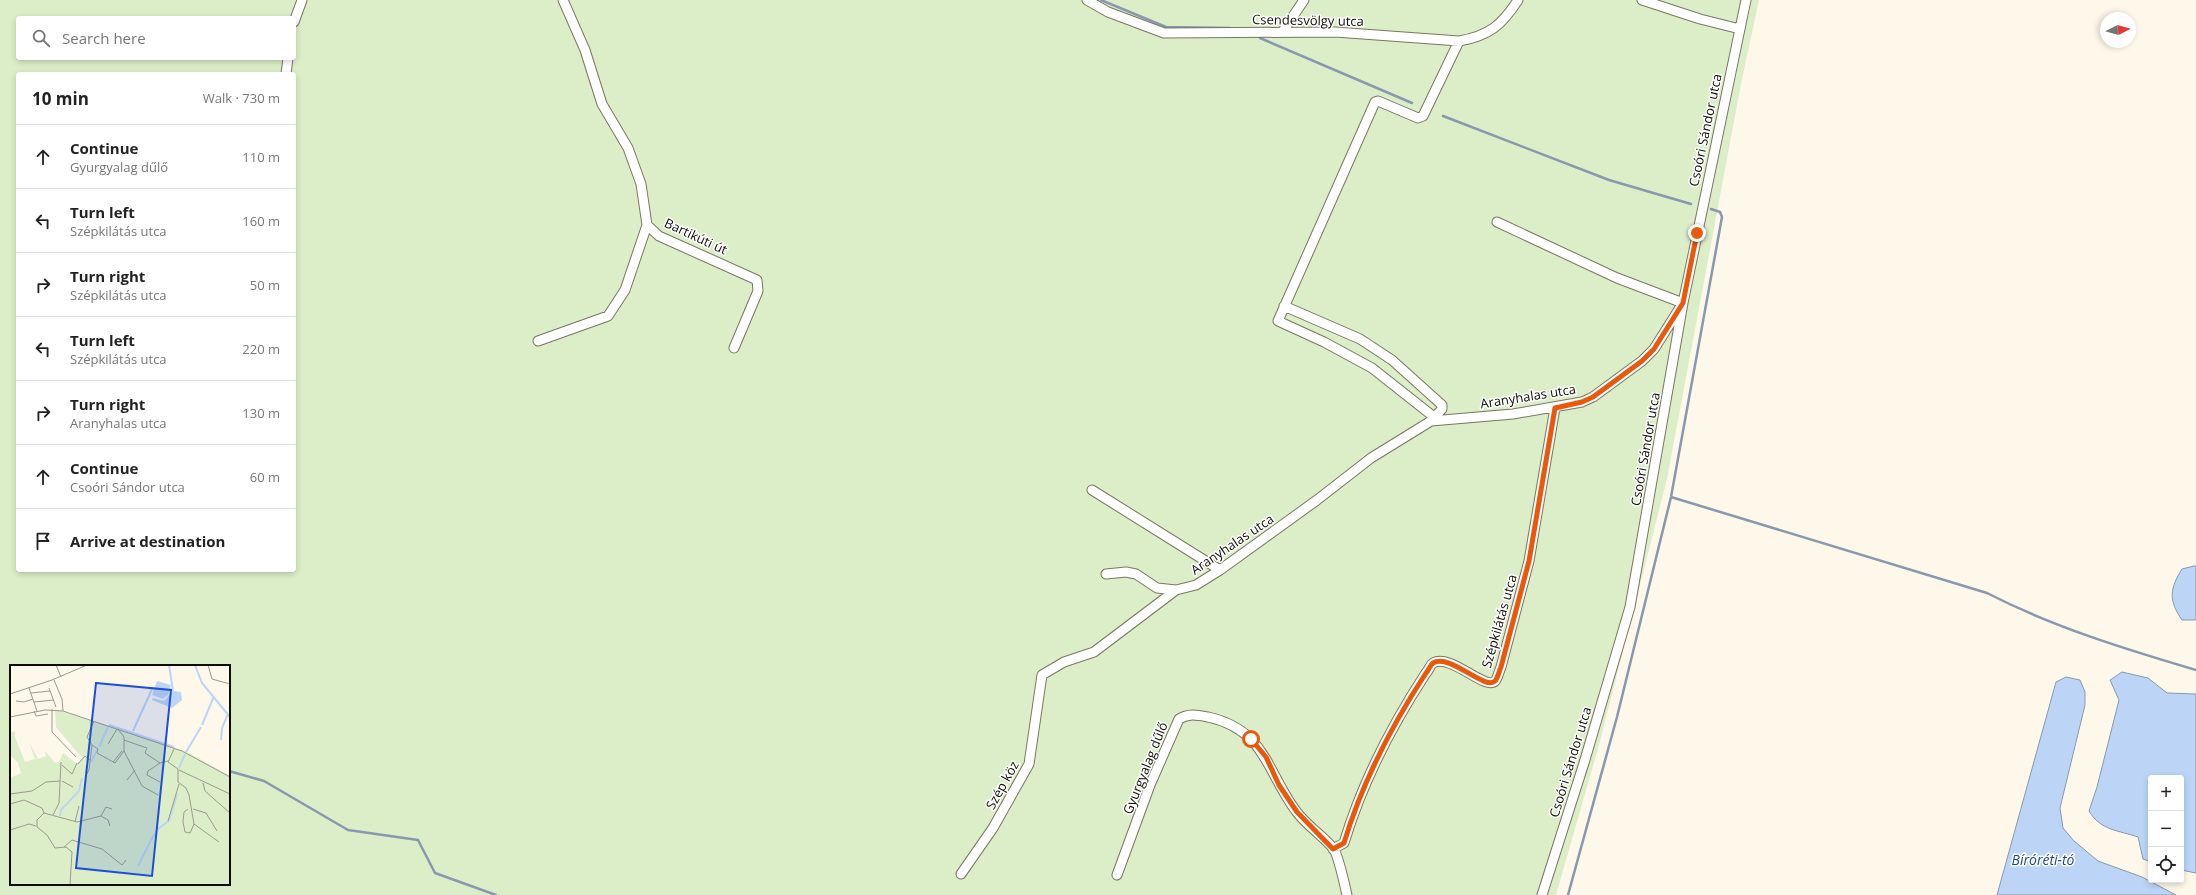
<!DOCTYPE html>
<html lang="en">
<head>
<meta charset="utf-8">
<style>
  :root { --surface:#fff; --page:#f6f6f6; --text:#222; --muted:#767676; --line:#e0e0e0 }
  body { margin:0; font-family:"Open Sans",sans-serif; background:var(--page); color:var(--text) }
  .controls { position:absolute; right:12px; bottom:12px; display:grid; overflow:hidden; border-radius:4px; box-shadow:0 2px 6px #0003 }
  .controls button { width:36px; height:36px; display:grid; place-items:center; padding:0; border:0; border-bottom:1px solid var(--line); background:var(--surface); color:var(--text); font:20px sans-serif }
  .compass { position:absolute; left:2100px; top:12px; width:36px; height:36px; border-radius:50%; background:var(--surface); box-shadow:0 2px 6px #0003; rotate:84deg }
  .stop { position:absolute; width:12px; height:12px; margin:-9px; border:3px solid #ea580c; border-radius:50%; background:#fff }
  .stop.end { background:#ea580c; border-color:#fff; box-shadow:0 1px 4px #0008 }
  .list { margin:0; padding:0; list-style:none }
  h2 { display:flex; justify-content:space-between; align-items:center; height:52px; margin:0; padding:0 16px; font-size:17px }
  h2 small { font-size:13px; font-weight:400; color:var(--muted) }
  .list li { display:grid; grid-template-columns:26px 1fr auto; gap:12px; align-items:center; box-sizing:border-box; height:64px; padding:0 16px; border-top:1px solid var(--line) }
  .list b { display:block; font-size:15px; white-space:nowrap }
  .list p { margin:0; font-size:13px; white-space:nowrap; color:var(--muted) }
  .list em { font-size:13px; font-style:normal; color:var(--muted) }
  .icon { flex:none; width:22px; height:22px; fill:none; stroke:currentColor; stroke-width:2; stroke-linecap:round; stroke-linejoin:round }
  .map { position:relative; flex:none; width:2196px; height:895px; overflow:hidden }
  .search { position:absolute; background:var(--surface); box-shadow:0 2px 6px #0003; left:16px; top:16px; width:280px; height:44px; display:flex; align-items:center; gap:10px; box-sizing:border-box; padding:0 14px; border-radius:4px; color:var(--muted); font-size:15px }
  .panel { position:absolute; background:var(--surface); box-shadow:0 2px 6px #0003; left:16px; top:72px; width:280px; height:500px; border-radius:4px }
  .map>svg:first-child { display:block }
</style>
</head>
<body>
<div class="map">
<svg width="2196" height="895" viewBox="0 0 2196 895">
  <rect width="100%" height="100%" fill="#fef8eb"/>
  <!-- green -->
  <path fill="#dbeec8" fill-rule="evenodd" d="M 0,0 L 1759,0 L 1741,84 L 1667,479 L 1599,745 L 1556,895 L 0,895 ZM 18,18 L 294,18 L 294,58 L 18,58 ZM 18,74 L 294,74 L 294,570 L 18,570 ZM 11,666 L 229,666 L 229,884 L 11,884 Z"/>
  <!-- water -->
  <path fill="#bcd5f6" stroke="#8898ae" d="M 2194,566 L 2196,566 L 2196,620 L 2182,620 C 2168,600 2170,588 2182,569 Z
    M 2122,672 L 2148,678 L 2167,693 L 2196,694 L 2196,873 L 2181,870 L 2181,778 L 2151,778 L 2151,862 L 2143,859 L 2138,837 C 2118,830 2101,831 2089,811 L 2097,787 L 2119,700 L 2110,680 Z
    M 2066,677 L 2080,680 L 2085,692 L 2085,705 L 2060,808 L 2063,828 L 2074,841 L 2098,861 L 2142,877 L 2176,895 L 1997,895 L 2056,682 Z"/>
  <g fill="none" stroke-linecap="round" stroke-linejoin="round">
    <!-- stream -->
    <path stroke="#8898ae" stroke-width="2.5" d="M 1101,0 L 1166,27 L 1230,28
      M 1260,38 L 1412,103
      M 1443,116 L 1609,180 L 1691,204
      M 1671,497 L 1987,593 C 2053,627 2125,649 2196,670
      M 229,771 L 264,781 L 348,830 L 418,840 L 435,873 L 496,895
      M 1568,895 L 1617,717 L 1671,497 L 1722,217 L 1720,212 L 1711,209"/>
    <!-- minor casing -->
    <g stroke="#7d7462" stroke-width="11">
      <path id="minor" d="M 563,0 L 585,50 L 602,104 L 628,148 L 641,184 L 647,225 L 659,236 L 757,280 L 758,291 L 734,348
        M 1087,0 L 1108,12 L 1164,33 L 1335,32 L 1459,41 C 1489,36 1502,25 1518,0
        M 1642,0 L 1700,19 L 1740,29
        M 294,22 L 302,0
        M 1283,31 L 1304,0
        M 286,74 L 288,58
        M 1497,222 L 1617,278 L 1683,303
        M 1284,306 L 1360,339 L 1392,360 L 1442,405 L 1442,409 L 1431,421
        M 538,341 L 608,316 L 625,290 L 647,225
        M 1434,417 L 1372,368 L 1324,342 L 1278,321 L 1375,102 L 1378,101 L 1418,118 L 1423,116 L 1459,41
        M 1092,490 L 1220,570
        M 1106,574 L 1126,572 L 1136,574 L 1157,588 L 1176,590
        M 1333,849 L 1344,843 C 1362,783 1392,725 1426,673 C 1429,670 1430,665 1433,663 C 1451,653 1485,691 1495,681 C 1498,678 1499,671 1501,667 L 1529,561 L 1555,408
        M 961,874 L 993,828 L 1029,764 L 1042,675 L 1064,662 L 1094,652 L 1176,590 L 1196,585 L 1220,570 L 1317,500 L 1371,458 L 1431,421 L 1513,414 L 1582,402 L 1593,397 L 1642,361 L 1654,349 L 1683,303
        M 1117,875 L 1150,785 L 1179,719 C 1189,713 1197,715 1208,717 C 1266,730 1266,771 1296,811 C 1306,825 1322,835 1333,848 C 1338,854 1345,886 1347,895
        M 1542,895 L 1584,763 L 1630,607 L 1683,303 L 1746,0"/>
    </g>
    <!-- minor -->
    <use href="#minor" stroke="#fff" stroke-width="9"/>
  </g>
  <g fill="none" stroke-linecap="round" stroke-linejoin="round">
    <!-- route -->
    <path stroke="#ea580c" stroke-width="5" d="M 1251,739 L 1266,757 L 1279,785 L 1297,812 L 1333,849 L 1344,843 C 1362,783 1392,725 1426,673 C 1429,670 1430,665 1433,663 C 1450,653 1485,691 1495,681 C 1498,678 1499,671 1501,667 L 1529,561 L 1555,408 L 1582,402 L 1593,397 L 1642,361 L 1654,349 L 1683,303 L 1697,233"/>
  </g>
  <g text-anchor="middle" stroke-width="3" stroke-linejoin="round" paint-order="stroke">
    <!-- street labels -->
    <g font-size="13" fill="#0f0b05" stroke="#fff">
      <text transform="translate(1308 20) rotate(1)" y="5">Csendesvölgy utca</text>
      <text transform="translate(1705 130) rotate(-78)" y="5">Csoóri Sándor utca</text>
      <text transform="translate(696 236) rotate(25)" y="5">Bartikúti út</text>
      <text transform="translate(1528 396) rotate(-9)" y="5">Aranyhalas utca</text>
      <text transform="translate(1645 449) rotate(-80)" y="5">Csoóri Sándor utca</text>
      <text transform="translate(1232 544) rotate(-34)" y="5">Aranyhalas utca</text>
      <text transform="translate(1499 621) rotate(-74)" y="5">Szépkilátás utca</text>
      <text transform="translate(1570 762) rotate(-73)" y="5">Csoóri Sándor utca</text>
      <text transform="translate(1145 768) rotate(-68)" y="5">Gyurgyalag dűlő</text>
      <text transform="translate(1002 785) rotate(-61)" y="5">Szép köz</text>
    </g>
    <!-- water labels -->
    <g font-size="14" font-style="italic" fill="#21487b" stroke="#fff">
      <text x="2043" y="865">Bíróréti-tó</text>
    </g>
  </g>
  <!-- overview -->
  <g transform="translate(10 665)">
    <rect width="220" height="220" fill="#fef8eb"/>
    <path d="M 45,44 L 143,75 L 179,88 L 220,111 L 220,220 L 0,220 L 0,113 L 11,108 L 8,98 L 0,90 L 0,68 L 5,66 L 5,72 L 15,97 L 25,94 L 19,77 L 28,94 L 36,91 L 35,86 L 45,98 L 49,97 L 53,88 L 67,99 L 72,93 L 46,62 Z" fill="#dbeec8"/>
    <path d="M 147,16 L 161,20 L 158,30 L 153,34 L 142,30 ZM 163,26 L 171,27 L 172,35 L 162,43 L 142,35 L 143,33 L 154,36 Z" fill="#bcd5f6"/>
    <path fill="none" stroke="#bcd5f6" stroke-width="2" d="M 159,0 L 163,26M 185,0 L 192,18 L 220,52M 99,60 L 164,82M 192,60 L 204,31M 123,66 L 143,22M 211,75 L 212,63 L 218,49M 89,82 L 98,62M 176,87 L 191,62M 81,97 L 87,85M 169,103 L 175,89M 50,151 L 51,145 L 69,126 L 72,113M 128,201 L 141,175 L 149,163 L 159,156 L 167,129"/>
    <path fill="none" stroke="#9e998f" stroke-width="1" d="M 46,0 L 51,12M 198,0 L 202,14 L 220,19M 44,15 L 52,34 L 53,46M 19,23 L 27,46M 39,23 L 46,42M 21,28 L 40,26M 0,29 L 42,15 L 77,0M 6,36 L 14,37 L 23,34M 24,37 L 44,35M 42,44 L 42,67 L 66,92M 24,46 L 26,51 L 38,49M 0,52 L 35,45 L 53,46 L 172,86 L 220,112M 108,64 L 114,72 L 114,86 L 132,121 L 148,130M 114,75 L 137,83 L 135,88 L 150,98M 98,79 L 107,64M 82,80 L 88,84 L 87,88 L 105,98 L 114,86M 164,84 L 158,97 L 168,104 L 168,117 L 176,123 L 179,130 L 184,159 L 180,168 L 175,167 L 173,157 L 174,147 L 178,144M 103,97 L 112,86M 68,99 L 75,91 L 80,95M 52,100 L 62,109 L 67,98M 169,105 L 220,129M 75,112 L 79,105 L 82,80 L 77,72 L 84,56M 117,115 L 125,105M 52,116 L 63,122M 150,117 L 137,110 L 138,106 L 150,98 L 158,96M 193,118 L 195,126 L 220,148M 0,129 L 22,126 L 36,117 L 50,116M 0,139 L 14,135 L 32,143 L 34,148M 183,144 L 196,148 L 207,166M 34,148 L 27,155 L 27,162 L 37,170 L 45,183 L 56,182 L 62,187 L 60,220M 34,148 L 67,157 L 91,151 L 96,142 L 102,144M 43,150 L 49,138 L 51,97M 91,151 L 98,155 L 100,161M 158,156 L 169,119M 65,157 L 69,141M 184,159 L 209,177M 0,165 L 19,159 L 26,161M 54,182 L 62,175 L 92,184 L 112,200 L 116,195"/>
    <path fill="#1d4ed8" fill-opacity="0.15" stroke="#1d4ed8" stroke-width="2" d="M 86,18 L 161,25 L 142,211 L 66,203 Z"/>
    <rect width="220" height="220" fill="none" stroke="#0f0b05" stroke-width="2"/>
  </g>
</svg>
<div class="controls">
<button>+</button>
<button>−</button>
<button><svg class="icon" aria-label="locate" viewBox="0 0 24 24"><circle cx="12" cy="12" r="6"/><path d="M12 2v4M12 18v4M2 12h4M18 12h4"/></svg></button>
</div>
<svg class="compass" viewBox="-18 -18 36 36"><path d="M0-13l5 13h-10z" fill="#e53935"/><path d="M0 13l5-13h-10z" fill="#767676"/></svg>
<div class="stop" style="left:1251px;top:739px"></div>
<div class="stop end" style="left:1697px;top:233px"></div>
<div class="search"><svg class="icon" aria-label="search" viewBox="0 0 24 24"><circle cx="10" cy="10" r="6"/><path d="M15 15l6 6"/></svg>Search here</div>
<section class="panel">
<h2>10 min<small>Walk · 730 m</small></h2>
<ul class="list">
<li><svg class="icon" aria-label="ahead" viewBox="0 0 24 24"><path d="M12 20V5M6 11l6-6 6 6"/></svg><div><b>Continue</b><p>Gyurgyalag dűlő</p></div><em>110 m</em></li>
<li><svg class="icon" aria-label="left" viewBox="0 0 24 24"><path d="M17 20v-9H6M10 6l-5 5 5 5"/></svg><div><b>Turn left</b><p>Szépkilátás utca</p></div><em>160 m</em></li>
<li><svg class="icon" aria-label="right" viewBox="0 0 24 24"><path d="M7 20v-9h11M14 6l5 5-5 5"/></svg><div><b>Turn right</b><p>Szépkilátás utca</p></div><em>50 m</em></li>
<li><svg class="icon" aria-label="left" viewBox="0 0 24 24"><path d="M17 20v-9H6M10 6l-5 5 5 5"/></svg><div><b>Turn left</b><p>Szépkilátás utca</p></div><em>220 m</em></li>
<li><svg class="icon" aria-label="right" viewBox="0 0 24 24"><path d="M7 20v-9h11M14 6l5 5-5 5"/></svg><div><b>Turn right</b><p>Aranyhalas utca</p></div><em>130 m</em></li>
<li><svg class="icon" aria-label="ahead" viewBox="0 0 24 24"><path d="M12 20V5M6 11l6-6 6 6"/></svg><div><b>Continue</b><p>Csoóri Sándor utca</p></div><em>60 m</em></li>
<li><svg class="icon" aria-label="arrive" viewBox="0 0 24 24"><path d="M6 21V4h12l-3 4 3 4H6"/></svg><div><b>Arrive at destination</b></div></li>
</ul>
</section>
</div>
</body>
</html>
